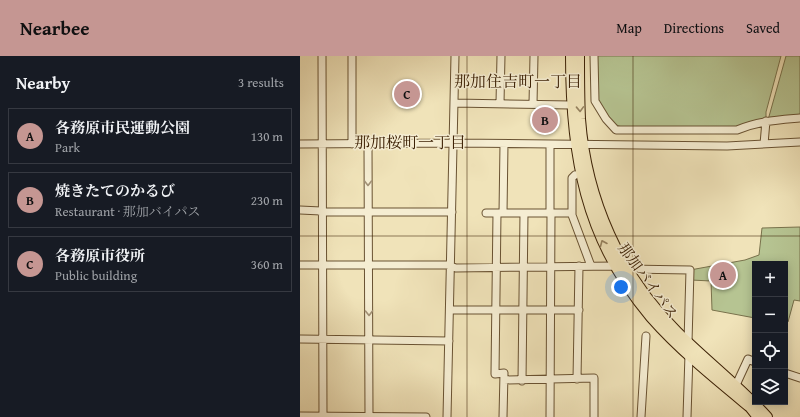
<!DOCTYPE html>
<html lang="en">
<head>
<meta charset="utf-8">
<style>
  :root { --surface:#171b24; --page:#20242c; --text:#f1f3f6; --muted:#9ea1a6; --line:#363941; --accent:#c59692 }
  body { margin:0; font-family:"Gentium Book Plus","Noto Serif JP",serif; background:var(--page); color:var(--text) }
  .controls { position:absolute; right:12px; bottom:12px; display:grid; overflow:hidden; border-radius:0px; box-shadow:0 2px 10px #0003 }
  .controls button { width:36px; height:36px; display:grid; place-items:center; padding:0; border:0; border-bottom:1px solid var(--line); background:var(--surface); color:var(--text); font:20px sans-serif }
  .you { position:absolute; left:321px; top:231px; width:14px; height:14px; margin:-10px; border:3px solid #fff; border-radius:50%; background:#1a73e8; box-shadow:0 0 0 6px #1a73e833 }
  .badge { display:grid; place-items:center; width:26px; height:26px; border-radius:50%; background:var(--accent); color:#111; font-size:13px; font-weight:700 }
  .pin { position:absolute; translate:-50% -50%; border:2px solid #fff; box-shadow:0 1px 4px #0006 }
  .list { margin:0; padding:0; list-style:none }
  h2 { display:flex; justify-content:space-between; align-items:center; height:52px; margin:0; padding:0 16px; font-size:17px }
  h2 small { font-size:13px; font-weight:400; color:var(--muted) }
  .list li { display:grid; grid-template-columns:26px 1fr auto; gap:12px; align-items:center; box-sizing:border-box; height:56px; margin:0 8px 8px; padding:0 8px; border:1px solid var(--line); border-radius:0px }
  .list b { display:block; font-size:15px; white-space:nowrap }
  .list p { margin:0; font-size:13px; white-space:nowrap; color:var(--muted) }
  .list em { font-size:13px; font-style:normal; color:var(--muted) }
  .icon { flex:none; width:22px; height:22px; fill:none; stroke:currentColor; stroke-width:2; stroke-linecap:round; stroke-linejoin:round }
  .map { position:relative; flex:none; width:500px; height:361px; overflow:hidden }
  header { display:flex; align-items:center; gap:24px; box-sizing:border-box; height:56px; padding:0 20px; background:var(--accent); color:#111 }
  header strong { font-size:19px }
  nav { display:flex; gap:22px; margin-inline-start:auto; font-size:14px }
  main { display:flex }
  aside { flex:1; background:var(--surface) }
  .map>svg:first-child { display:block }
</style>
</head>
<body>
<header>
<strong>Nearbee</strong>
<nav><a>Map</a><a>Directions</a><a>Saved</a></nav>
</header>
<main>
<aside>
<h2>Nearby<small>3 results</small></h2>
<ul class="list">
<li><span class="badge">A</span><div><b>各務原市民運動公園</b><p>Park</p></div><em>130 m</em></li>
<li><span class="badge">B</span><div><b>焼きたてのかるび</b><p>Restaurant · 那加バイパス</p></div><em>230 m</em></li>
<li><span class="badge">C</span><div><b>各務原市役所</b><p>Public building</p></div><em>360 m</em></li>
</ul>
</aside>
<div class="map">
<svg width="500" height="361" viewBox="0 0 500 361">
  <rect width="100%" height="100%" fill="#f0e3b9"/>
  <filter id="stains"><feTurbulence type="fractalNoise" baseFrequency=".005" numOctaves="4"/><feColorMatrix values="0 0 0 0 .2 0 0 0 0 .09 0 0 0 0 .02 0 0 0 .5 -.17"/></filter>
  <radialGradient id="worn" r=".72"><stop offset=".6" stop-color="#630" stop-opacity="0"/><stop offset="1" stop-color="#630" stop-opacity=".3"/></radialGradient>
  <!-- green -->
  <path fill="#b6c492" stroke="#79724c" d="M 296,0 L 481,0 L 466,56 L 466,63 L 432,72 L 322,71 C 316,69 308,66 303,60 C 295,50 297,14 296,0 Z
    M 486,0 L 500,0 L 500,59 L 468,64 Z
    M 500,171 L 500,245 L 494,244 L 488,266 L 485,266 L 485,208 L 455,208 L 455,262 L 412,254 L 411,225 L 391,224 L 390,214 L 445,204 L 459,199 L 462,172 Z"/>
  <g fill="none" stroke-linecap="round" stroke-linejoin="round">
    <!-- minor casing -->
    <g stroke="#695232" stroke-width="9">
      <path id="minor" d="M 22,0 L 23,359
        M 294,0 L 295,45 L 306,63 L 316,74 L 437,74 C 458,65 478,64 500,62
        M 154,47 L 271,49
        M 200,47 L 201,0
        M 233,48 L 234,0
        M 0,88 L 153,87 L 427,90 L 500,86
        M 52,88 L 52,0
        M 68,88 L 69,360
        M 464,88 L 466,65
        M 275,119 L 272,122 L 272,159 L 291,210
        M 0,154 L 21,155
        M 21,156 L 152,156
        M 186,157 L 272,157
        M 197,157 L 195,318 L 204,317 L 203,361
        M 203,157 L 204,88
        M 250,157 L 250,89
        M 0,209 L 147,209 L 156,212 L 315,210 L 327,213 L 390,214 L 388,286
        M 151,254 L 279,254
        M 0,283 L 149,285
        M 485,317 L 500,322
        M 277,323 L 279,210
        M 204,324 L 294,322 L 294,361
        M 222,325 L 224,157
        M 436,329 L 448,303 L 455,306
        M 0,360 L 126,361
        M 147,361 L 155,0
        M 250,361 L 251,157
        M 341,361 L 346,280
        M 387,361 L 389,298"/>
    </g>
    <!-- highway casing -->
    <g stroke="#3c2105" stroke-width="12">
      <path id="highway" d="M 271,0 C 271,99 285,183 351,261 C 380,294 416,323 450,351 L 458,361
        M 279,0 C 279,21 279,42 280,63 C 286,143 320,220 377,276 C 406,305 439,330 467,361"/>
    </g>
    <!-- minor -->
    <use href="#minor" stroke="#f5edd2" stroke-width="7"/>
    <!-- highway -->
    <use href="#highway" stroke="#f0e3b9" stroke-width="10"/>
  </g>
  <!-- one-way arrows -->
  <defs><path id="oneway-chevron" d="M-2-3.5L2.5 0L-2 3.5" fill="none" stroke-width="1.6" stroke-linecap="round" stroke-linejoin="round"/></defs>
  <g stroke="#96825f">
    <use href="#oneway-chevron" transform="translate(280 53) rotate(88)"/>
    <use href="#oneway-chevron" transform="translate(303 187) rotate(-113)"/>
  </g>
  <g stroke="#a29176">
    <use href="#oneway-chevron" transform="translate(68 127) rotate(90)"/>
    <use href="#oneway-chevron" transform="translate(69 257) rotate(89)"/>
  </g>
  <!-- grid -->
  <path fill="none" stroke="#3c2105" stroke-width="1" stroke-opacity="0.55" d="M 167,0 L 167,361M 333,0 L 333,361M 0,180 L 500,180"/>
  <g text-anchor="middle" stroke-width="3" stroke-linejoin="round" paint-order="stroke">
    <!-- street labels -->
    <g font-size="15" fill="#3c2105" stroke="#f5edd2">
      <text transform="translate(348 225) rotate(54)" y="5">那加バイパス</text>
    </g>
    <!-- neighbourhood labels -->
    <g font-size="16" fill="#3c2105" stroke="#f5edd2">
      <text x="218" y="31">那加住吉町一丁目</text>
      <text x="110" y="92">那加桜町一丁目</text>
    </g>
  </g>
  <rect width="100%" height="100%" filter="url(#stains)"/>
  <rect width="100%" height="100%" fill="url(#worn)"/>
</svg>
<div class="controls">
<button>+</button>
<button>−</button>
<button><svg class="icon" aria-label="locate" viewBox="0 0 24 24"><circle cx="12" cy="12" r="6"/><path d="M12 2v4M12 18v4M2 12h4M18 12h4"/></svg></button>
<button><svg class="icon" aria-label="layers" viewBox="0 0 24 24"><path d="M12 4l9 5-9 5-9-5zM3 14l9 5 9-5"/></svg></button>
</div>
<div class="you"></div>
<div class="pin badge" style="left:423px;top:219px">A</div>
<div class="pin badge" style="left:245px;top:64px">B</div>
<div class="pin badge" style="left:107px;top:38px">C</div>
</div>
</main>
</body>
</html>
